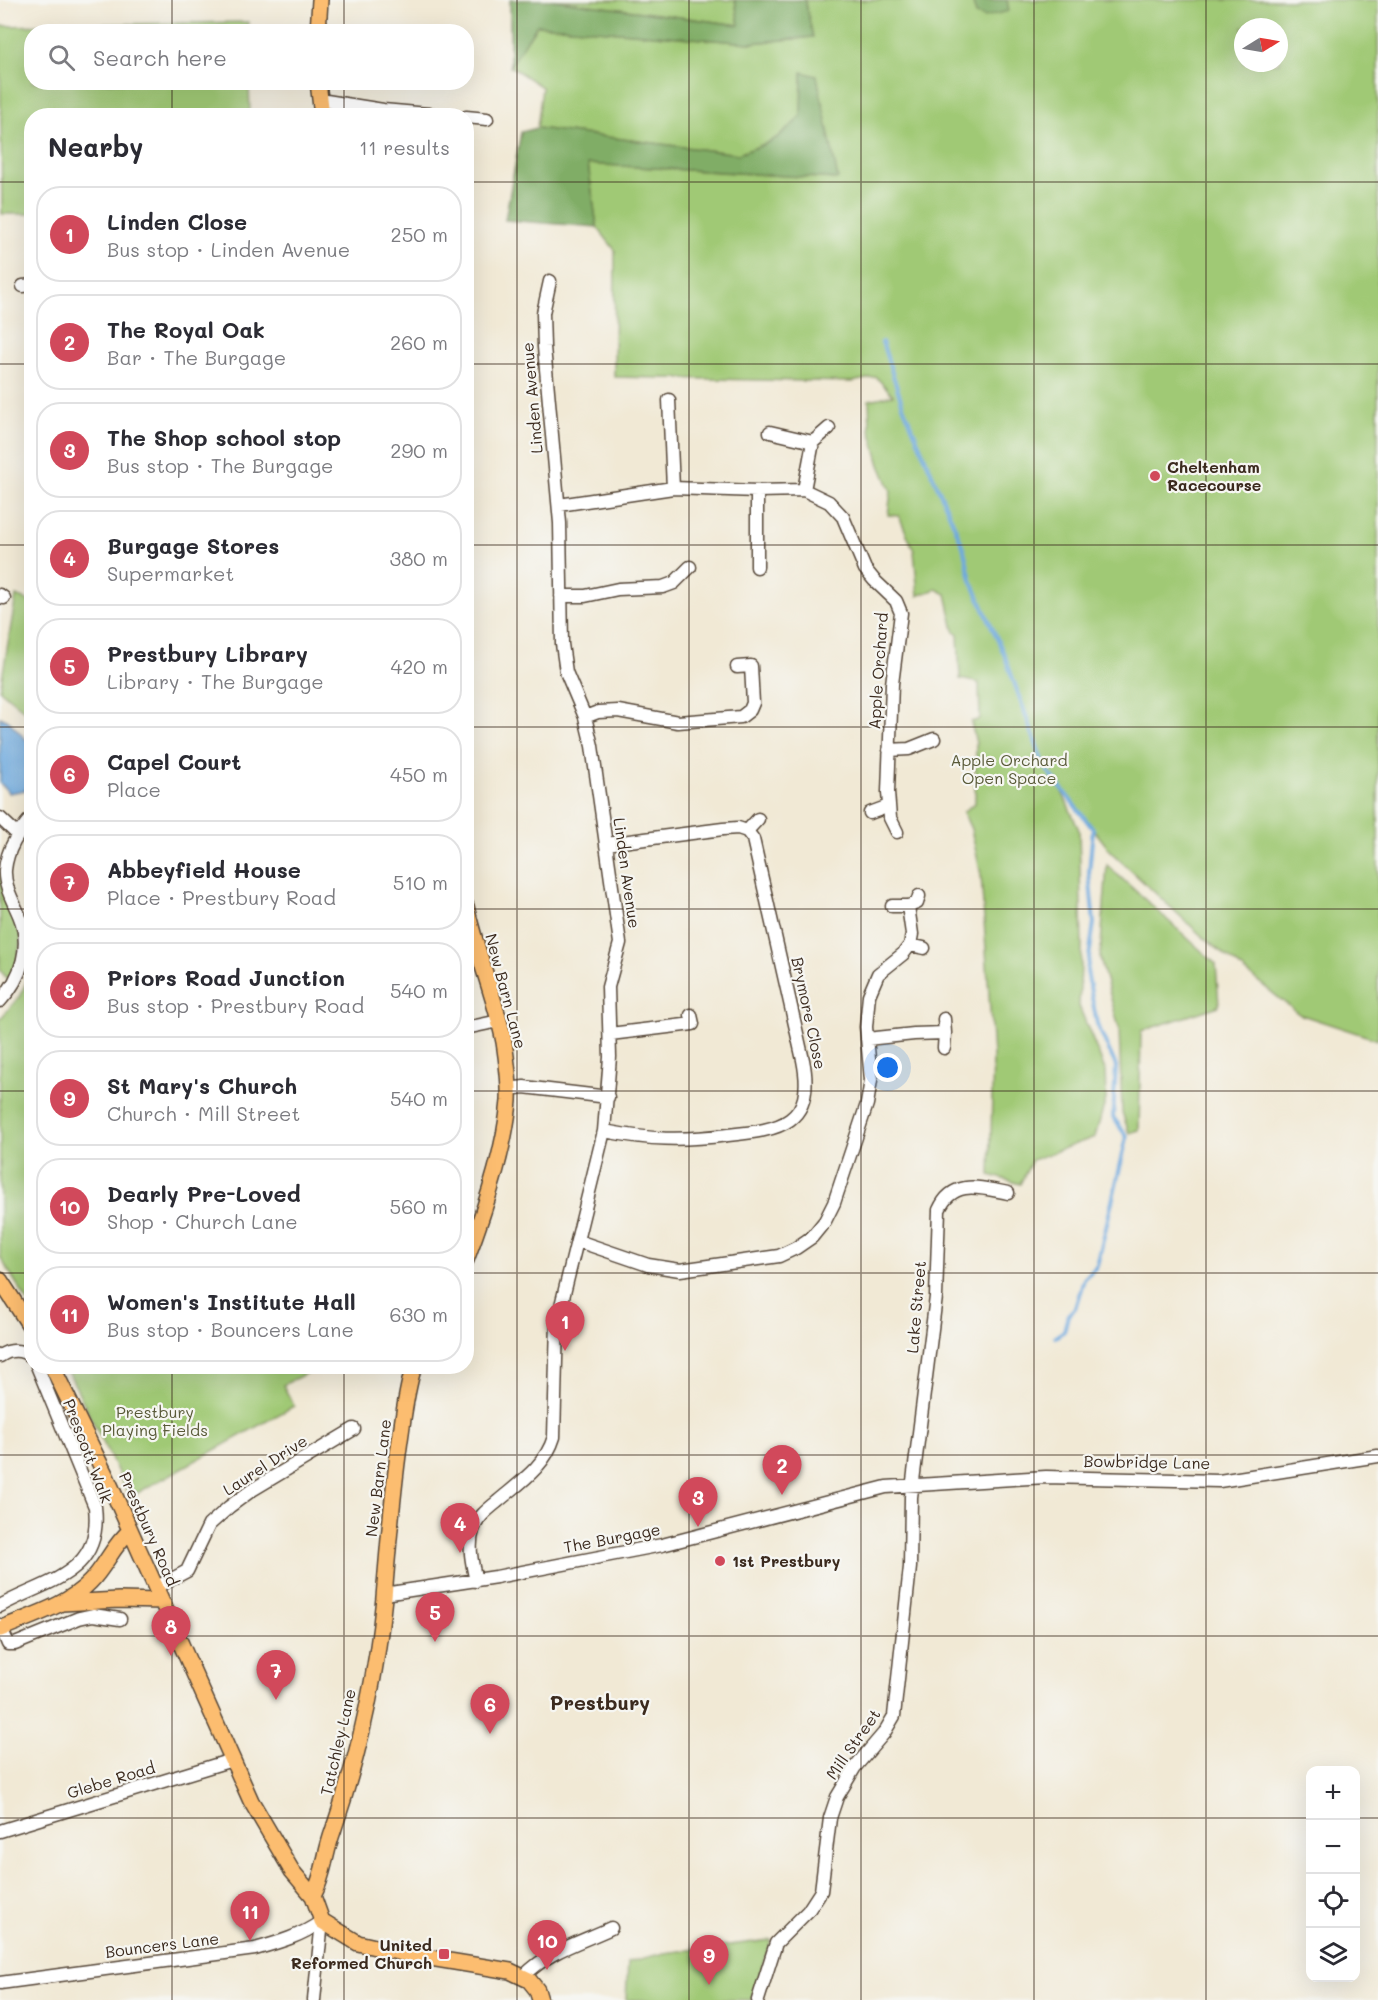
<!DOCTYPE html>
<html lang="en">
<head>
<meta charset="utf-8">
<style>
  :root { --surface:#fff; --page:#f2f2f3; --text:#2b2b33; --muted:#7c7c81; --line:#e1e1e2; --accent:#d1495b }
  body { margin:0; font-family:Mali,sans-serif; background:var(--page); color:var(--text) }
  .controls { position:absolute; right:18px; bottom:18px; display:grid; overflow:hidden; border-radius:12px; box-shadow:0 6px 24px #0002 }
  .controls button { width:54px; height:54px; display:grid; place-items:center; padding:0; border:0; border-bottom:2px solid var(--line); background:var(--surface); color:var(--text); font:30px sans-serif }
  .compass { position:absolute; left:1234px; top:18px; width:54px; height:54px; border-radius:50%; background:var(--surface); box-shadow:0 6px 24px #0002; rotate:79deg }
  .you { position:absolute; left:888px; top:1068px; width:21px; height:21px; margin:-15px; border:4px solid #fff; border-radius:50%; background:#1a73e8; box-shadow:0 0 0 9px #1a73e833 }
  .badge { display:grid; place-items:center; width:39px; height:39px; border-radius:50%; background:var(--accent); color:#fff; font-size:20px; font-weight:700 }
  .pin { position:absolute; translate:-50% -50px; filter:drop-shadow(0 2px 3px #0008) }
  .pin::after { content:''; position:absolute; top:32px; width:21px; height:18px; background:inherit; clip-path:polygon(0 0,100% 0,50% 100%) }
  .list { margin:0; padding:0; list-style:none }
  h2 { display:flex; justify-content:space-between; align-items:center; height:78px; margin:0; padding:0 24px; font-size:26px }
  h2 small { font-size:20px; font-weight:400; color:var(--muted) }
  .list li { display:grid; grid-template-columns:39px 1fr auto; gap:18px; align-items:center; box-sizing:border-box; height:96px; margin:0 12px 12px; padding:0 12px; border:2px solid var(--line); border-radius:24px }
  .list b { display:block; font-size:22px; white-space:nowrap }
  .list p { margin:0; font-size:20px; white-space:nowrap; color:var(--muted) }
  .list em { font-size:20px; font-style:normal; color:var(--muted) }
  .icon { flex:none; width:33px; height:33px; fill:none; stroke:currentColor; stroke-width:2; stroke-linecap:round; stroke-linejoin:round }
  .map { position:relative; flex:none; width:1378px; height:2000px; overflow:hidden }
  .search { position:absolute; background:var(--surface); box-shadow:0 6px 24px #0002; left:24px; top:24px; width:450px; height:66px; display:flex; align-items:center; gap:15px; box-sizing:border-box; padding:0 21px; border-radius:24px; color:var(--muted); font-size:22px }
  .panel { position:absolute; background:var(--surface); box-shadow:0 6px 24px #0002; left:24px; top:108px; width:450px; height:1266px; border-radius:24px }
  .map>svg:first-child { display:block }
</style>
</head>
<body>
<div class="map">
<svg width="1378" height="2000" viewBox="0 0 1378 2000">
  <rect width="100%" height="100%" fill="#f6f6f2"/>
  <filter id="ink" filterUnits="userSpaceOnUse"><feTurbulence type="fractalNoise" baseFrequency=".0167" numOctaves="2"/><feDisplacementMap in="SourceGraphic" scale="12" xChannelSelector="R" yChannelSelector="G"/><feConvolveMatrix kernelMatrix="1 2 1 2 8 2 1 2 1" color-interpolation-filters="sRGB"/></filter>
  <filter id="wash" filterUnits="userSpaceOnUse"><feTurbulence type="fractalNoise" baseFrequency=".008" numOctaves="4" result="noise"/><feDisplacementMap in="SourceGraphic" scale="24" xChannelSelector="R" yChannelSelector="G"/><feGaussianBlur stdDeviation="1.35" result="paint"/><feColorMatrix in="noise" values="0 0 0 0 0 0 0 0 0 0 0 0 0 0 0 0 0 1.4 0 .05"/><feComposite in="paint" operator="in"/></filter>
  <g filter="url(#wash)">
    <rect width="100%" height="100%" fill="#f1e9d5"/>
    <!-- green -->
    <path fill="#a0c975" stroke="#6e7a4a" stroke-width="1.5" fill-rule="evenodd" d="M 552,0 L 735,0 L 739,25 Z
      M 797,0 L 1378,0 L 1378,1040 L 1299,1014 L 1205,939 L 1112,853 L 1059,785 L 1079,830 L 1082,947 L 1079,1006 L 1105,1070 L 1106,1099 L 1095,1137 L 1032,1160 L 1020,1184 L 990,1175 L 993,1055 L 981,875 L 971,829 L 963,812 L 975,803 L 976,743 L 971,722 L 980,719 L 979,683 L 960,679 L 958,634 L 954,630 L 946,594 L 936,589 L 918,596 L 914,551 L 899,516 L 888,515 L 891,491 L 880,465 L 870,429 L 869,400 L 893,395 L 876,377 L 852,382 L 614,377 L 615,250 L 597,227 L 588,164 L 835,179 L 802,73 L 801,116 C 778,141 769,143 738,154 L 537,128 L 542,87 L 510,66 L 537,25 L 750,43 L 805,38 ZM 1243,27 L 1279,27 L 1279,63 L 1243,63 Z
      M 248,22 L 248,32 L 32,32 L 32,82 L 249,83 L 250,115 L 32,116 L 31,214 L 2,214 L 0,26 Z
      M 16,596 L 31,602 L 31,716 L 0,690 Z
      M 1107,865 L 1216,964 L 1219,1006 L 1141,1031 L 1139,1130 L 1129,1133 L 1122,1112 L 1119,1028 L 1100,958 Z
      M 0,870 L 23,928 L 13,986 L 0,970 Z
      M 29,977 L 32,978 L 31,1307 L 0,1257 L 0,1019 L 19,997 Z
      M 66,1367 L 318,1367 L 283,1385 L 294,1406 L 130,1497 Z
      M 771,1940 L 751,2000 L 626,2000 L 628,1962 L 664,1953 Z"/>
    <!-- forest -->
    <path fill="#80ad66" stroke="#5e6c42" stroke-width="1.5" d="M 510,0 L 552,0 L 739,25 L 735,0 L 805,0 L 813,37 L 750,43 L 537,25 L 510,66 Z
      M 972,0 L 1007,0 L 1009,11 L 985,17 L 976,14 Z
      M 802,72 L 817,76 L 838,179 L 588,164 L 597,227 L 505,220 L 521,132 L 537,128 L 738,154 C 769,143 778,141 801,116 Z"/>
    <!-- water -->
    <path fill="#6da9de" stroke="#546a7e" stroke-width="1.5" d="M 0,717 L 9,721 L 31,745 L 31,782 L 26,790 L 9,793 L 0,783 Z"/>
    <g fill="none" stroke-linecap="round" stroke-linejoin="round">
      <!-- stream -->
      <path stroke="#6da9de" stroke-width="4" d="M 882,342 L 903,406 L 963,546 L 971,580 L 1004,654 L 1044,766 L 1093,829 L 1089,873 L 1094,923 L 1087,971 L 1097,1024 L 1116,1066 L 1113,1117 L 1127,1137 L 1097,1266 L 1084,1279 L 1075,1308 L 1068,1315 L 1064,1331 L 1055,1337"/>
    </g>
  </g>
  <g filter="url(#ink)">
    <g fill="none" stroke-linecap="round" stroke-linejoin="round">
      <!-- minor casing -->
      <g stroke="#564739" stroke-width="15">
        <path id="minor" d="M 320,100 L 383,110 L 451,116
          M 466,117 L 487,119
          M 23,286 L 32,285
          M 669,400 L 673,488
          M 770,432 L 813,442 L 804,490
          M 813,442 L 829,428
          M 757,491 L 757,567
          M 559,505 L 673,488 L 757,491 L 804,490 L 829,502 L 843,517 L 865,569 L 874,580 L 896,601 L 901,613 L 892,684 L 888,792 L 890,818 L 897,832
          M 0,595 L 4,598
          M 561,596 L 585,596 L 618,589 L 663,587 L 674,583 L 690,567
          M 585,717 L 598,712 L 618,711 L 678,722 L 741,717 L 750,710 L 753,703 L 751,666 L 737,667
          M 889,750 L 909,749 L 934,739
          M 870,813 L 889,806
          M 0,818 L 17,834
          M 747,831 L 758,819
          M 606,844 L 723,829 L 738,828 L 747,831
          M 892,906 L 908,906
          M 910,945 L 924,948
          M 0,1001 C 22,978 32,945 19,915 C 13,901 4,886 5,870 C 7,849 18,833 32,817
          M 944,1019 L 945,1033
          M 466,1028 L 499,1021
          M 610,1034 L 693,1024 L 691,1015
          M 867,1039 L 914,1034 L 945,1033 L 944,1048
          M 509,1089 L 524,1087 L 608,1097
          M 604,1131 C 651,1140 680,1141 728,1135 C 780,1130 816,1124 803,1060 L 753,839 L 747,831
          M 578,1241 L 648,1265 L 680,1270 L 779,1256 L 796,1248 L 812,1237 L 825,1221 L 834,1203 L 867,1104 L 871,1080 L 866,1027 L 869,995 L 878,974 L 903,954 L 910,945 L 912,934 L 908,906 L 917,903 L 919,896
          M 0,1356 C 10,1349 22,1349 32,1357
          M 476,1581 C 472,1564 468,1546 473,1530 C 477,1518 487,1510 497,1502 C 519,1483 545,1467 554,1437 L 557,1322 L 604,1131 L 610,1057 L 608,987 L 620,943 L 592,746 L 585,717 L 566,672 L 562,644 L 560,523 L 544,347 L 543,313 L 550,281
          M 155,1588 L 187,1571 L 209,1525 L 229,1507 L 252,1490 L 354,1429
          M 384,1594 L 496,1577 L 662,1545 L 886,1487 L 1046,1477 L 1219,1481 L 1378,1456
          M 0,1606 C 46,1580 103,1575 95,1507 L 37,1366
          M 0,1625 L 8,1644 L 15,1644 L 79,1618 L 93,1615 L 120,1619
          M 0,1831 L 232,1760
          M 524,1976 C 550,1950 579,1943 611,1928
          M 0,1983 L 255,1949 C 280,1942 301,1936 322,1921
          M 314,2000 L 322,1921
          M 758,2000 L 776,1943 L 808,1911 L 821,1891 L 830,1818 L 837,1797 L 855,1767 L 884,1733 L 894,1716 L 910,1567 L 911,1497 L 936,1297 L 939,1210 C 953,1178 981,1188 1008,1193"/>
      </g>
      <!-- major casing -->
      <g stroke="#564739" stroke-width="18">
        <path id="major" d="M 318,32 L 320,0
          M 318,82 L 322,116
          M 466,906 C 476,952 495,996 504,1042 C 507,1062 510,1082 509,1101 C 505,1150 483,1215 466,1260
          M 0,1280 L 32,1329
          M 52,1366 L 106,1476 L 251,1801 L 292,1871 L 313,1896 L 322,1921 L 358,1943 L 406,1954 L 510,1971 L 529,1980 L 537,1990 L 540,2000
          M 62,1603 L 119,1600 L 161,1601
          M 0,1629 C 30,1616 67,1606 90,1582 C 106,1566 113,1545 130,1531
          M 313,1896 C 324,1876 325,1852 333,1831 C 361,1749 380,1660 386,1573 C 390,1526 394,1480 401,1433 C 404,1411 407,1388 414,1366"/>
      </g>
      <!-- minor -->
      <use href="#minor" stroke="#fff" stroke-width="12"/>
      <!-- major -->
      <use href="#major" stroke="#fcbd6f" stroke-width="15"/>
    </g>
  </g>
  <!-- grid -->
  <path fill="none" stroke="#3b2a1e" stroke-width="1.5" stroke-opacity="0.55" d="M 172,0 L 172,32M 344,0 L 344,32M 517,0 L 517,2000M 689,0 L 689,2000M 861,0 L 861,2000M 1034,0 L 1034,2000M 1206,0 L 1206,2000M 172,82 L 172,116M 344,82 L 344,116M 0,182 L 32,182M 466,182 L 1378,182M 0,364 L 32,364M 466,364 L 1378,364M 0,545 L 32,545M 466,545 L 1378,545M 0,727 L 32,727M 466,727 L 1378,727M 0,909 L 32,909M 466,909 L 1378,909M 0,1091 L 32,1091M 466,1091 L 1378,1091M 0,1273 L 32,1273M 466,1273 L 1378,1273M 172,1366 L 172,2000M 344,1366 L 344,2000M 0,1455 L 1378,1455M 0,1636 L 1378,1636M 0,1818 L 1310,1818M 1356,1818 L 1378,1818"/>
  <!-- markers -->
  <g fill="#d1495b" stroke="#f6f6f2" stroke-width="2">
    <circle cx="1155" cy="476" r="6"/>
    <circle cx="720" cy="1561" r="6"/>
    <rect x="438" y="1948" width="12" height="12" rx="3"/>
  </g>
  <g text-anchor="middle" stroke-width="4.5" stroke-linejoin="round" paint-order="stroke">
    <!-- street labels -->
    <g font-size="16" fill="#3b2a1e" stroke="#f6f6f2">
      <text transform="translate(532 398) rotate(-95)" y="6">Linden Avenue</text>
      <text transform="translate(878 671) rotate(-86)" y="6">Apple Orchard</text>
      <text transform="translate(627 873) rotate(82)" y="6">Linden Avenue</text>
      <text transform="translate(506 991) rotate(75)" y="6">New Barn Lane</text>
      <text transform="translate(809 1013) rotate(78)" y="6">Brymore Close</text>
      <text transform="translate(916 1307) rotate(-85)" y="6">Lake Street</text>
      <text transform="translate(88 1451) rotate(69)" y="6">Prescott Walk</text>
      <text transform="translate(1147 1462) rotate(1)" y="6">Bowbridge Lane</text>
      <text transform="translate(265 1465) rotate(-33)" y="6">Laurel Drive</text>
      <text transform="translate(378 1478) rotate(-83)" y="6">New Barn Lane</text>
      <text transform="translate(149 1529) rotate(66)" y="6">Prestbury Road</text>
      <text transform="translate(612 1538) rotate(-11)" y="6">The Burgage</text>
      <text transform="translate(338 1742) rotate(-77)" y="6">Tatchley Lane</text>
      <text transform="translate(853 1744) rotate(-55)" y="6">Mill Street</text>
      <text transform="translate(111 1780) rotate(-17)" y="6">Glebe Road</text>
      <text transform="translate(162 1945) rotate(-7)" y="6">Bouncers Lane</text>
    </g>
    <!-- poi labels -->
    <g font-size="16" font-weight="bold" fill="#3b2a1e" stroke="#f6f6f2" text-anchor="start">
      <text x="1167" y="473">Cheltenham<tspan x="1167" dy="18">Racecourse</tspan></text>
      <text x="732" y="1567">1st Prestbury</text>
      <text x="432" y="1951" text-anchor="end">United<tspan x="432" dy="18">Reformed Church</tspan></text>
    </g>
    <!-- park labels -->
    <g font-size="16" fill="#595a38" stroke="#f6f6f2">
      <text x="1009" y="766">Apple Orchard<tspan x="1009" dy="18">Open Space</tspan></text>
      <text x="155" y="1418">Prestbury<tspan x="155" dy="18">Playing Fields</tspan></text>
    </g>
    <!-- quarter labels -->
    <g font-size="20" font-weight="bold" fill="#3b2a1e" stroke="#f6f6f2">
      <text x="600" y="1710">Prestbury</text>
    </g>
  </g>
</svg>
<div class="controls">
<button>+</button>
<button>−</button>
<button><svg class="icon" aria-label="locate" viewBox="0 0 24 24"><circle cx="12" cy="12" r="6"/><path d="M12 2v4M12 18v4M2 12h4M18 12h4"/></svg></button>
<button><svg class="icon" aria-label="layers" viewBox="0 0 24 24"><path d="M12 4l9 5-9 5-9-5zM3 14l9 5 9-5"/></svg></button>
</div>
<svg class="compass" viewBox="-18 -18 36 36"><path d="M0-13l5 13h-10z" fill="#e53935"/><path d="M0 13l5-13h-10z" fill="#7c7c81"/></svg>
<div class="you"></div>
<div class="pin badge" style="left:565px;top:1351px">1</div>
<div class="pin badge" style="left:782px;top:1495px">2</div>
<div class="pin badge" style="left:698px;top:1527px">3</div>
<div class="pin badge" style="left:460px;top:1553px">4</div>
<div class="pin badge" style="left:435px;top:1642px">5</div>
<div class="pin badge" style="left:490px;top:1734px">6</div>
<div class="pin badge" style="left:276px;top:1700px">7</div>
<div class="pin badge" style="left:171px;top:1656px">8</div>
<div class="pin badge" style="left:709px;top:1985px">9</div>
<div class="pin badge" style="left:547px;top:1970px">10</div>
<div class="pin badge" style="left:250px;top:1941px">11</div>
<div class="search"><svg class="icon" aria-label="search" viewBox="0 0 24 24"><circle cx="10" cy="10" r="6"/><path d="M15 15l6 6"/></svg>Search here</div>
<section class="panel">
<h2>Nearby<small>11 results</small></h2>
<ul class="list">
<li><span class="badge">1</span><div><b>Linden Close</b><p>Bus stop · Linden Avenue</p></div><em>250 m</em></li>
<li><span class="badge">2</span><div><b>The Royal Oak</b><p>Bar · The Burgage</p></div><em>260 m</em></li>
<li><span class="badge">3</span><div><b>The Shop school stop</b><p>Bus stop · The Burgage</p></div><em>290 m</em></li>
<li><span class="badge">4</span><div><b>Burgage Stores</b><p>Supermarket</p></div><em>380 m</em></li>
<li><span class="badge">5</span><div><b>Prestbury Library</b><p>Library · The Burgage</p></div><em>420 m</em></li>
<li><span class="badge">6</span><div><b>Capel Court</b><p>Place</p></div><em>450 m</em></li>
<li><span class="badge">7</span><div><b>Abbeyfield House</b><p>Place · Prestbury Road</p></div><em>510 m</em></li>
<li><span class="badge">8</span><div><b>Priors Road Junction</b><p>Bus stop · Prestbury Road</p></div><em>540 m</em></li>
<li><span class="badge">9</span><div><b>St Mary's Church</b><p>Church · Mill Street</p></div><em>540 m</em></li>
<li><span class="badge">10</span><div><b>Dearly Pre-Loved</b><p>Shop · Church Lane</p></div><em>560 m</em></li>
<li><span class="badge">11</span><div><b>Women's Institute Hall</b><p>Bus stop · Bouncers Lane</p></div><em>630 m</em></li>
</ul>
</section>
</div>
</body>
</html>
